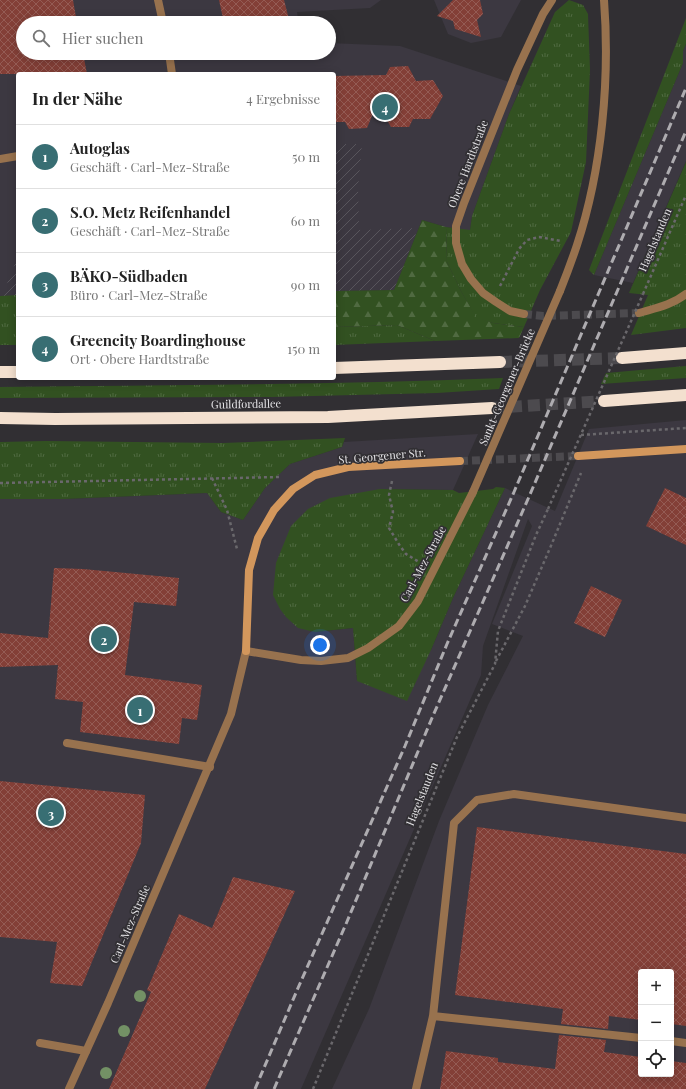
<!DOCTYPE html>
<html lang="de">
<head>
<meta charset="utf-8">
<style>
  :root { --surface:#fff; --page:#f2f2f2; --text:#222; --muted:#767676; --line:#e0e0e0; --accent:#386e73 }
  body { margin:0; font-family:"Playfair Display",serif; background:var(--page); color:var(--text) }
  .controls { position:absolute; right:12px; bottom:12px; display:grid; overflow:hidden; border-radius:4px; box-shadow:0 2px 10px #0003 }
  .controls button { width:36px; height:36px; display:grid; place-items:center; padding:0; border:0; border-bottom:1px solid var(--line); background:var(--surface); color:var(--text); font:20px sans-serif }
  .you { position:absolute; left:320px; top:645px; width:14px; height:14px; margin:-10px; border:3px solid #fff; border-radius:50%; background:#1a73e8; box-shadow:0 0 0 6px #1a73e833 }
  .badge { display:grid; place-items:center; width:26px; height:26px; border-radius:50%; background:var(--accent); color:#fff; font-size:13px; font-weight:700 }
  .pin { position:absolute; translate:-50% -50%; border:2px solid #fff; box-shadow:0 1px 4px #0006 }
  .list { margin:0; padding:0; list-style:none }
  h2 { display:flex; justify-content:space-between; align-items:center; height:52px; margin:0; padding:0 16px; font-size:17px }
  h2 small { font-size:13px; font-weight:400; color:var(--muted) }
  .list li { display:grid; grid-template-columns:26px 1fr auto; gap:12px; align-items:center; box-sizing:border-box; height:64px; padding:0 16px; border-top:1px solid var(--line) }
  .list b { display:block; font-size:15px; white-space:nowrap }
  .list p { margin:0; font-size:13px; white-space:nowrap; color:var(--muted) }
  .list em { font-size:13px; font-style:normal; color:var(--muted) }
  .icon { flex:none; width:22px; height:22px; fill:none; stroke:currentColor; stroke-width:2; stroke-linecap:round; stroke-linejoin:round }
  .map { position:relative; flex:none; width:686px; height:1089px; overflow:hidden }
  .search { position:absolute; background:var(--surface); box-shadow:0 2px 10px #0003; left:16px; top:16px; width:320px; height:44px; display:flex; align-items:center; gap:10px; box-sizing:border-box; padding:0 14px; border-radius:22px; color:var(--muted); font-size:15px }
  .panel { position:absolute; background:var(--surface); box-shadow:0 2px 10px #0003; left:16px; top:72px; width:320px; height:308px; border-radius:4px }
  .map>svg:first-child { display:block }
</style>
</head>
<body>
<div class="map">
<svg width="686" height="1089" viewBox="0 0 686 1089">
  <defs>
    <pattern id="industrial-furrows" width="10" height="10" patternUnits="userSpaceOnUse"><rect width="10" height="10" fill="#3c3841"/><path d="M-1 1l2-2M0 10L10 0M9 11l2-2" fill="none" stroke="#58555c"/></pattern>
    <pattern id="grass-tufts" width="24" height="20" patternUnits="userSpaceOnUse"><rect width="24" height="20" fill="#325121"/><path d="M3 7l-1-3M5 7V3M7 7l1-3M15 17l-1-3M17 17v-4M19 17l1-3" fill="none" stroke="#506a41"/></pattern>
    <pattern id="forest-firs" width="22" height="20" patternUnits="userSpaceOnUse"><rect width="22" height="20" fill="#325121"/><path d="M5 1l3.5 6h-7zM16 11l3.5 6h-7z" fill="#506a41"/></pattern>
    <pattern id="building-cross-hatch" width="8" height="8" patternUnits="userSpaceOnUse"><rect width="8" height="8" fill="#833f37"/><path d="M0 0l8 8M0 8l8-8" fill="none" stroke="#945b54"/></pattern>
  </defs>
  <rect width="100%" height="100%" fill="#312f33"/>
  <!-- built -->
  <path fill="#3c3841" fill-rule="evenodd" d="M 0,0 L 381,0 L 370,8 L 297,12 L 299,23 L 23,23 L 23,53 L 329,53 L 329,43 L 400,46 L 521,86 L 509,114 L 472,216 L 470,231 L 446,227 L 422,220 L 394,290 L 334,291 L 334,74 L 18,74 L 18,295 L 0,296 Z
    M 434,0 L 521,0 L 501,37 L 471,43 L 448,34 Z
    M 686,44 L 686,161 L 633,283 L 594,275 L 683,63 L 683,51 Z
    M 686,420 L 686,1089 L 332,1089 L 369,1009 L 439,821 L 488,705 L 523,636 L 492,624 L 532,526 L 528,519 L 483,646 L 481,675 L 301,1089 L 0,1089 L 0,499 L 64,499 L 207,493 L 221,512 L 243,520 L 265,488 L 290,464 L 342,447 L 344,442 L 478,434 L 453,490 L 380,489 L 314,632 L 353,628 L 357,681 L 431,650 L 453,598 L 505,488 L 555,511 L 589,429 ZM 641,972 L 671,972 L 671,1074 L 641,1074 Z"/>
  <!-- industrial -->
  <path fill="url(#industrial-furrows)" d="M 334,144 L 362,144 L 358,188 L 359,230 L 418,228 L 394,290 L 334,291 Z
    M 18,256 L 18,296 L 2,296 Z"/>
  <!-- grass -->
  <path fill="url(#grass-tufts)" d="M 569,0 L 583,5 L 588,14 L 590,70 L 586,162 L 571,232 L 540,290 L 524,327 L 493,323 L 476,318 L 461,291 L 447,262 L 446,227 L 470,230 L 472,216 L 509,114 L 555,12 Z
    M 686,18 L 686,44 L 683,51 L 683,63 L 594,275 L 589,270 Z
    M 686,162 L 686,328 L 631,335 L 648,295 L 629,293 Z
    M 18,295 L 18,345 L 0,345 L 0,296 Z
    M 397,325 L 435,341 L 334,345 L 334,327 Z
    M 686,366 L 686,378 L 601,384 L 606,373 Z
    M 503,378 L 499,389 L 437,393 L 272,397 L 0,398 L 0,387 C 168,385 335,385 503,378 Z
    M 345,438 L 342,447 L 290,464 L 265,488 L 243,520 L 221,512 L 207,493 L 64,499 L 0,499 L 0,442 L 46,441 L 223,443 Z
    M 496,487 L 505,488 L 453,598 L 431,650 L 407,701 L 357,681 L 353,628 L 315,632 L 298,628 L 286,617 L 280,609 L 273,595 L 276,563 L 291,526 L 308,509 L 330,498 L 380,489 L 453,490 L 459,493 L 493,489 Z"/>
  <!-- forest -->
  <path fill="url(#forest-firs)" d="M 422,220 L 446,227 L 447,262 L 461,291 L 476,317 L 493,323 L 524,327 L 519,338 L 435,341 L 397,325 L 334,327 L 334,291 L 394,290 Z"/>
  <!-- building -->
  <path fill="url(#building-cross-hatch)" d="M 0,0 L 73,0 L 77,23 L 23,23 L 23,53 L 83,53 L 87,74 L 0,74 Z
    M 219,0 L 284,0 L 290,23 L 224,23 Z
    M 453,0 L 480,0 L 483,14 L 477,20 L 481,37 L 455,29 L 453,21 L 437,16 Z
    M 408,66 L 416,81 L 433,80 L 443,96 L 430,119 L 413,119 L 409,127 L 391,127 L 377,104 L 367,128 L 349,129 L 345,122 L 334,122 L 334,76 L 386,75 L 390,67 Z
    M 665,488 L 686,498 L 686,545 L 646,526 Z
    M 54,568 L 83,569 L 179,578 L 176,606 L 134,602 L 125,675 L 202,685 L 197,720 L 182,718 L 179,744 L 80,732 L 83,702 L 55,699 L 58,665 L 0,667 L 0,633 L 48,638 Z
    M 591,586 L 622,600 L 605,637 L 574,623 Z
    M 0,781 L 145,795 L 141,843 L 82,986 L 50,983 L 57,942 L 0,937 Z
    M 477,827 L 686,854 L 686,1026 L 671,1024 L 671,972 L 641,972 L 641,1020 L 609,1016 L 608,1029 L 561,1024 L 563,1009 L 455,995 Z
    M 233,877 L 295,891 L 205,1089 L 109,1089 L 151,992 L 147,990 L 179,914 L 212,928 Z
    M 559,1035 L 606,1040 L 604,1052 L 641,1057 L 641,1074 L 671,1074 L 671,1061 L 686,1063 L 686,1089 L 440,1089 L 446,1051 L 498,1058 L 498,1062 L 555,1069 Z"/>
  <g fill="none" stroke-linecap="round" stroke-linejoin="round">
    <!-- street-tunnel -->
    <path stroke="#4c4a4e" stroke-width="8" stroke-dasharray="8 4" stroke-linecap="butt" d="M 524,314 L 543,316 L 639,313"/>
    <!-- secondary-tunnel -->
    <path stroke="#4c4a4e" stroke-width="8" stroke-dasharray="8 4" stroke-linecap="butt" d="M 460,461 L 578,456"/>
    <!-- highway-tunnel -->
    <path stroke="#4c4a4e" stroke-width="12" stroke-dasharray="12 6" stroke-linecap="butt" d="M 500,362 L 622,358
      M 492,408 L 604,401"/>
    <!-- path -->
    <path stroke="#6a686c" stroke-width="2.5" stroke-dasharray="3 3" stroke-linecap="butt" d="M 500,286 L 519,249 L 527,240 L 539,237 L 561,241
      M 643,294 L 686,195
      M 581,435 L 686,428
      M 212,478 L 227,510 L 237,549
      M 392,481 L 389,495 L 393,512 L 389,528 L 400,546 L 406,554 L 419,562
      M 0,483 L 281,477
      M 496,661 L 525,606 L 553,541 L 581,473
      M 313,1089 L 457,737 L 495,664 L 498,631 L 536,535 L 548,509"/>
    <!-- lane -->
    <path stroke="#98724e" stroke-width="8" d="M 158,0 L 163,23
      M 169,53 L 172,74
      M 0,159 L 18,156
      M 67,743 L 210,767
      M 433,1016 L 641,1038
      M 671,1041 L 686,1043
      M 40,1043 L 86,1051
      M 416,1089 L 433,1016 L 454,823 L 477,800 L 514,794 L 686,818"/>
    <!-- street -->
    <path stroke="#98724e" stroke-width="8" d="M 560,291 C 566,276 572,260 577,245 C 602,169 610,79 604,0
      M 639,313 C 656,308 672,305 686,294
      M 524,314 L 510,311 L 496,302 L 483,293 L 471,279 L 462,264 L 456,243 L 456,226 L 464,203 L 517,70 L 543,14 L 552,0
      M 69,1089 L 108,1003 L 231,714 L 246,651 L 301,660 L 321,661 L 348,658 L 368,648 L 399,626 L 418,601 L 473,492"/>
    <!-- secondary -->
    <path stroke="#d3975c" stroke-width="8" d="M 578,456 L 686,449
      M 246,651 L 249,570 L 258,538 L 274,510 L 293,489 L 315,475 L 348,467 L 460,461"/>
    <!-- highway -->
    <path stroke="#f3e0cf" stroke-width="12" d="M 622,358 L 686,353
      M 334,368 L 500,362
      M 0,372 L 18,372
      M 604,401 L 686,395
      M 0,418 L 55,419 L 328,417 L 492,408"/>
    <!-- rail -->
    <path stroke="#aeacb0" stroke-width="3" stroke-dasharray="8 4" stroke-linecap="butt" d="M 255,1089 L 298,988 L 405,746 L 447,644 L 514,492 L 686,88
      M 274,1089 L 346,924 L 432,718 L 528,499 L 686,131"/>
    <!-- path-bridge -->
    <path stroke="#6a686c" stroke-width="2.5" stroke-dasharray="3 3" stroke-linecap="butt" d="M 548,509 L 643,294"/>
    <!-- street-bridge -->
    <path stroke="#98724e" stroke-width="8" d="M 473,492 L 560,291"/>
  </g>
  <!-- trees -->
  <g fill="#739165">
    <circle cx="140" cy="996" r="6"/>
    <circle cx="124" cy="1031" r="6"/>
    <circle cx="106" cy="1073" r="6"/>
  </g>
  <g text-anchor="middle" stroke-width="3.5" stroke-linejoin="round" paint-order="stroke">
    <!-- street labels -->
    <g font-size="11" fill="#e4e3e6" stroke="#312f33">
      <text transform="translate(468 164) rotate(-69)" y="4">Obere Hardtstraße</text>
      <text transform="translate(655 240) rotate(-67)" y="4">Hagelstauden</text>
      <text transform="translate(507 387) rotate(-67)" y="4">Sankt-Georgener-Brücke</text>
      <text transform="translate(246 404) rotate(-1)" y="4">Guildfordallee</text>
      <text transform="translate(382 456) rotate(-5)" y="4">St. Georgener Str.</text>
      <text transform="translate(423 564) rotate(-62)" y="4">Carl-Mez-Straße</text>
      <text transform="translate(422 794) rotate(-68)" y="4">Hagelstauden</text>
      <text transform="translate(130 924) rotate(-67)" y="4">Carl-Mez-Straße</text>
    </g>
  </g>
</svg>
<div class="controls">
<button>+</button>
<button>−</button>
<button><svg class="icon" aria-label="locate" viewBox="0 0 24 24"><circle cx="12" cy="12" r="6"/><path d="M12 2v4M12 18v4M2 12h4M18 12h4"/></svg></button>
</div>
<div class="you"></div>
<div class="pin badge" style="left:140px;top:710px">1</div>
<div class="pin badge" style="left:104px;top:639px">2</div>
<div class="pin badge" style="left:51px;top:813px">3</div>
<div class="pin badge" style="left:385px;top:107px">4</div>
<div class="search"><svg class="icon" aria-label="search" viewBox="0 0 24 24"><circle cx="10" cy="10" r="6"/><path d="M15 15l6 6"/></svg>Hier suchen</div>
<section class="panel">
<h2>In der Nähe<small>4 Ergebnisse</small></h2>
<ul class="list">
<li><span class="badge">1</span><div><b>Autoglas</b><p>Geschäft · Carl-Mez-Straße</p></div><em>50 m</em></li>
<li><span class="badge">2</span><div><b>S.O. Metz Reifenhandel</b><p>Geschäft · Carl-Mez-Straße</p></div><em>60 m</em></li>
<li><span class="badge">3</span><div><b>BÄKO-Südbaden</b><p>Büro · Carl-Mez-Straße</p></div><em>90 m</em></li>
<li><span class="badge">4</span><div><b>Greencity Boardinghouse</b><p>Ort · Obere Hardtstraße</p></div><em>150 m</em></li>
</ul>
</section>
</div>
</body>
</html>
